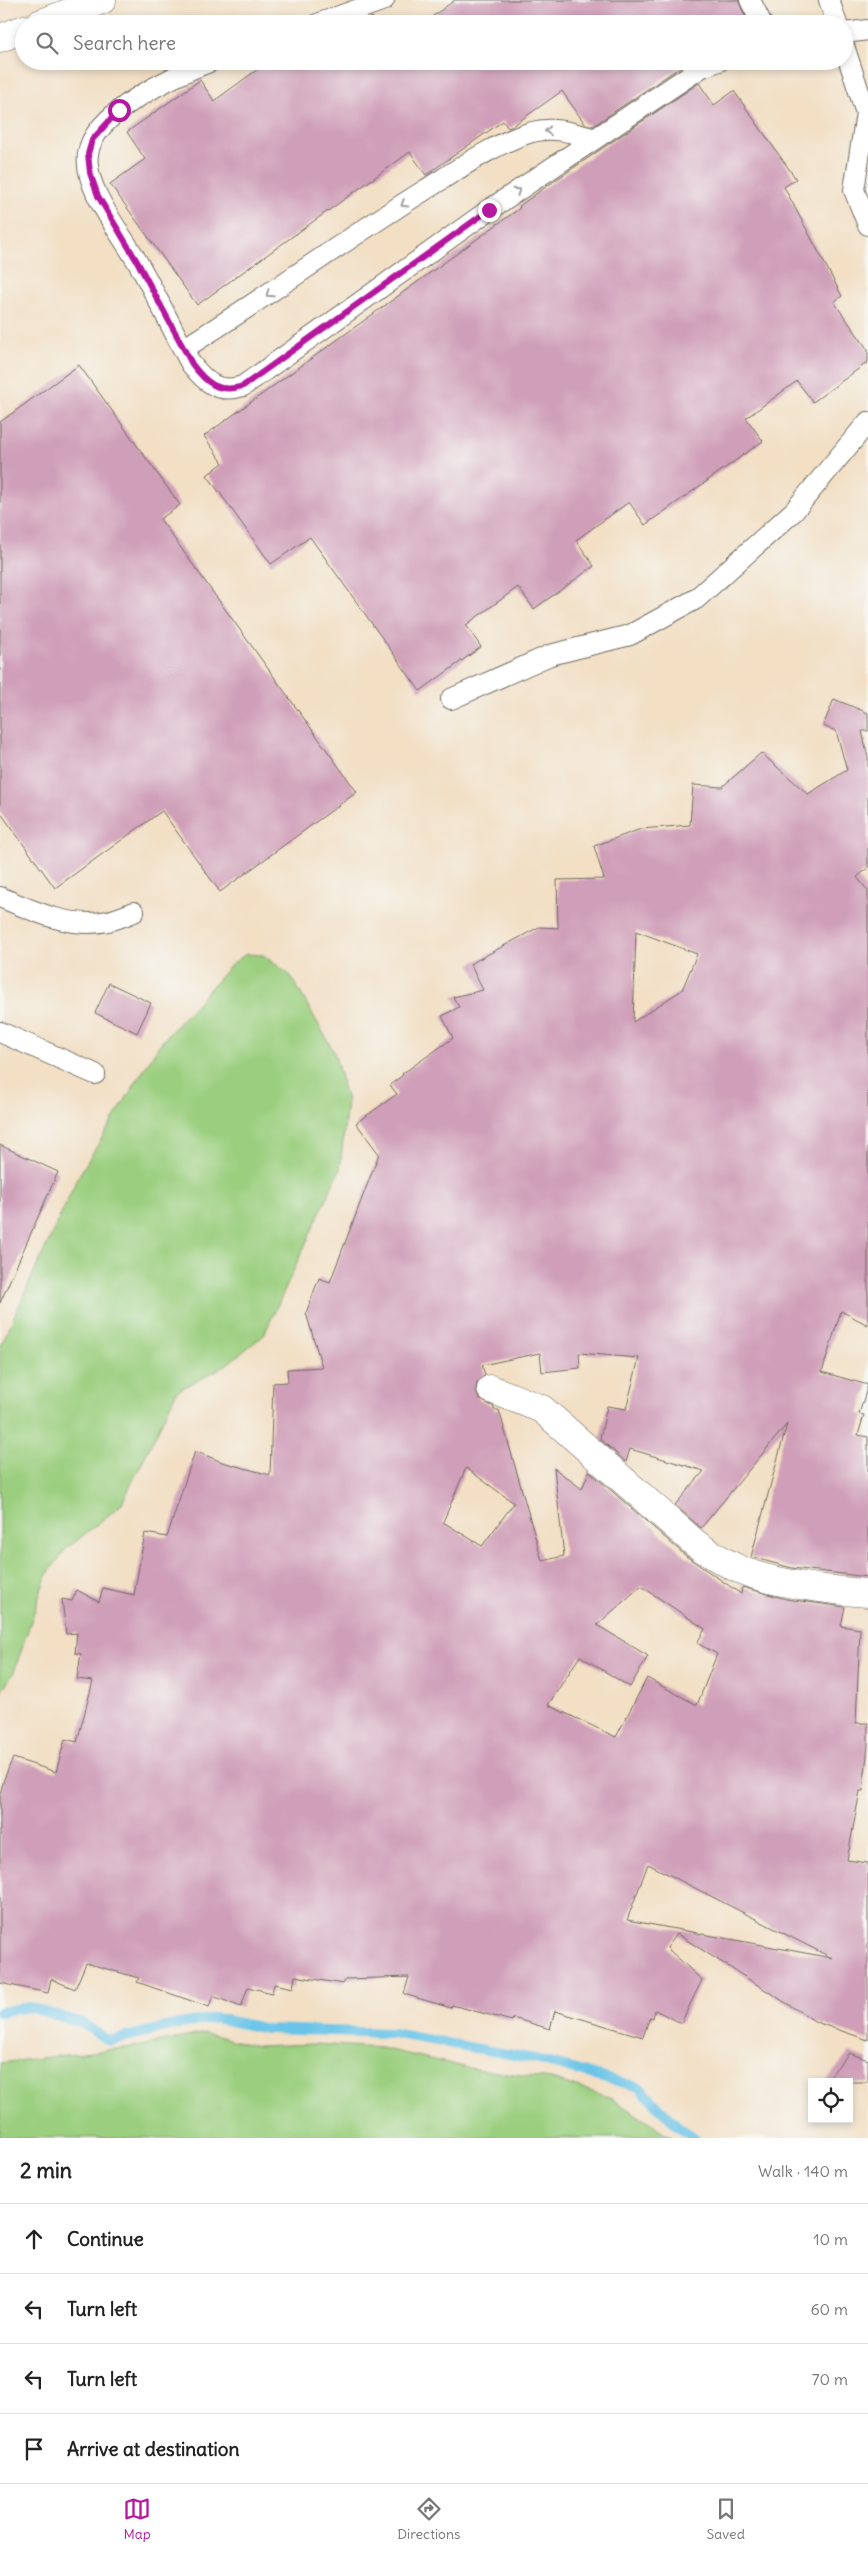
<!DOCTYPE html>
<html lang="en">
<head>
<meta charset="utf-8">
<style>
  :root { --surface:#fff; --page:#f2f2f2; --text:#222; --muted:#767676; --line:#e0e0e0; --accent:#b5179e }
  body { margin:0; font-family:Delius,sans-serif; background:var(--page); color:var(--text) }
  .controls { position:absolute; right:15px; bottom:15px; display:grid; overflow:hidden; border-radius:0px; box-shadow:0 2px 8px #0003 }
  .controls button { width:45px; height:45px; display:grid; place-items:center; padding:0; border:0; border-bottom:1px solid var(--line); background:var(--surface); color:var(--text); font:25px sans-serif }
  .stop { position:absolute; width:15px; height:15px; margin:-11px; border:4px solid #b5179e; border-radius:50%; background:#fff }
  .stop.end { background:#b5179e; border-color:#fff; box-shadow:0 1px 5px #0008 }
  .list { margin:0; padding:0; list-style:none }
  h2 { display:flex; justify-content:space-between; align-items:center; height:65px; margin:0; padding:0 20px; font-size:21px }
  h2 small { font-size:16px; font-weight:400; color:var(--muted) }
  .list li { display:grid; grid-template-columns:32px 1fr auto; gap:15px; align-items:center; box-sizing:border-box; height:70px; padding:0 20px; border-top:1px solid var(--line) }
  .list b { display:block; font-size:19px; white-space:nowrap }
  .list em { font-size:16px; font-style:normal; color:var(--muted) }
  .icon { flex:none; width:28px; height:28px; fill:none; stroke:currentColor; stroke-width:2; stroke-linecap:round; stroke-linejoin:round }
  .map { position:relative; flex:none; width:868px; height:2138px; overflow:hidden }
  .search { position:absolute; background:var(--surface); box-shadow:0 2px 8px #0003; left:15px; right:15px; top:15px; height:55px; display:flex; align-items:center; gap:12px; box-sizing:border-box; padding:0 18px; border-radius:28px; color:var(--muted); font-size:19px }
  .sheet { height:345px; background:var(--surface) }
  nav { display:flex; justify-content:space-around; align-items:center; box-sizing:border-box; height:70px; border-top:1px solid var(--line); background:var(--surface); font-size:14px; color:var(--muted) }
  nav a { display:grid; justify-items:center; gap:2px }
  nav .on { color:var(--accent) }
  .map>svg:first-child { display:block }
</style>
</head>
<body>
<div class="map">
<svg width="868" height="2138" viewBox="0 0 868 2138">
  <rect width="100%" height="100%" fill="#f6f6f2"/>
  <filter id="ink" filterUnits="userSpaceOnUse"><feTurbulence type="fractalNoise" baseFrequency=".02" numOctaves="2"/><feDisplacementMap in="SourceGraphic" scale="10" xChannelSelector="R" yChannelSelector="G"/><feConvolveMatrix kernelMatrix="1 2 1 2 8 2 1 2 1" color-interpolation-filters="sRGB"/></filter>
  <filter id="wash" filterUnits="userSpaceOnUse"><feTurbulence type="fractalNoise" baseFrequency=".0096" numOctaves="4" result="noise"/><feDisplacementMap in="SourceGraphic" scale="20" xChannelSelector="R" yChannelSelector="G"/><feGaussianBlur stdDeviation="1.12" result="paint"/><feColorMatrix in="noise" values="0 0 0 0 0 0 0 0 0 0 0 0 0 0 0 0 0 1.4 0 .05"/><feComposite in="paint" operator="in"/></filter>
  <g filter="url(#wash)">
    <rect width="100%" height="100%" fill="#f2dfc4"/>
    <!-- green -->
    <path fill="#9bcf7f" stroke="#637d55" d="M 246,954 L 263,955 L 291,976 L 334,1052 L 347,1101 L 340,1169 L 264,1335 L 223,1367 L 177,1391 L 121,1505 L 65,1550 L 46,1576 L 14,1672 L 0,1693 L 0,1347 L 78,1177 L 159,1045 L 232,964 Z
      M 206,2033 L 255,2046 L 314,2044 L 381,2048 L 469,2068 L 551,2079 L 609,2097 L 673,2138 L 0,2138 L 0,2063 L 140,2046 Z"/>
    <g fill="none" stroke-linecap="round" stroke-linejoin="round">
      <!-- stream -->
      <path stroke="#6ac4e8" stroke-width="10" d="M 0,2012 L 29,2007 L 82,2023 L 109,2041 L 174,2025 L 216,2018 L 267,2029 L 392,2033 L 535,2059 L 639,2087 L 679,2127 L 695,2138"/>
    </g>
    <g id="blocks">
      <!-- building -->
      <path fill="#cf9eb8" fill-rule="evenodd" d="M 455,0 L 738,0 L 747,20 L 742,24 L 422,24 Z
        M 372,17 L 377,24 L 363,24 Z
        M 269,61 L 689,61 L 593,126 L 585,124 L 562,91 L 511,127 L 508,128 L 503,121 L 426,175 L 410,152 L 197,305 L 110,184 L 145,159 L 127,132 L 200,80 L 214,101 Z
        M 699,83 L 714,105 L 734,91 L 796,179 L 784,187 L 842,296 L 834,302 L 868,350 L 868,362 L 813,402 L 797,381 L 746,418 L 763,441 L 645,525 L 629,502 L 576,540 L 594,566 L 534,609 L 518,587 L 466,625 L 481,647 L 420,691 L 310,537 L 271,564 L 207,475 L 223,463 L 204,436 L 520,208 L 519,206 L 557,179 Z
        M 79,365 L 180,505 L 160,519 L 357,792 L 220,892 L 162,811 L 55,888 L 0,812 L 0,422 Z
        M 834,699 L 868,713 L 868,731 L 862,731 L 868,757 L 868,868 L 857,877 L 868,891 L 868,1325 L 841,1311 L 822,1372 L 868,1385 L 859,1414 L 864,1415 L 858,1435 L 868,1437 L 868,1577 L 792,1568 L 751,1557 L 787,1424 L 701,1528 L 675,1505 L 704,1471 L 630,1449 L 626,1462 L 600,1439 L 607,1406 L 626,1409 L 639,1358 L 579,1353 L 580,1368 L 542,1372 L 540,1353 L 482,1365 L 485,1375 L 477,1383 L 476,1391 L 479,1399 L 494,1407 L 494,1410 L 499,1410 L 542,1561 L 564,1556 L 554,1468 L 582,1489 L 589,1471 L 686,1556 L 741,1594 L 742,1587 L 786,1599 L 845,1607 L 841,1626 L 860,1629 L 856,1723 L 868,1723 L 868,1746 L 863,1791 L 860,1791 L 847,1860 L 868,1863 L 868,2040 L 816,2022 L 677,1934 L 667,1948 L 702,1980 L 681,2023 L 655,2010 L 653,2018 L 650,2017 L 643,2037 L 555,2011 L 550,2029 L 513,2018 L 512,2021 L 452,2005 L 451,2008 L 404,1994 L 409,1977 L 346,1979 L 343,1984 L 295,1976 L 293,1988 L 274,1984 L 272,1993 L 248,1987 L 241,2007 L 213,1996 L 209,2007 L 137,1982 L 139,1978 L 86,1963 L 75,1989 L 51,1979 L 48,1993 L 0,1983 L 0,1794 L 4,1779 L 13,1758 L 56,1772 L 65,1739 L 77,1742 L 93,1681 L 77,1679 L 81,1654 L 75,1653 L 77,1633 L 66,1634 L 62,1599 L 72,1601 L 77,1590 L 99,1602 L 103,1588 L 134,1595 L 145,1533 L 167,1537 L 195,1451 L 222,1462 L 270,1475 L 273,1383 L 288,1382 L 287,1369 L 322,1367 L 306,1313 L 319,1278 L 330,1282 L 379,1154 L 356,1123 L 397,1094 L 390,1085 L 403,1075 L 402,1074 L 453,1038 L 442,1016 L 459,1007 L 453,997 L 483,990 L 470,964 L 539,927 L 558,928 L 557,880 L 604,879 L 594,846 L 641,829 L 690,825 L 693,785 L 722,787 L 761,753 L 808,794 L 847,770 L 836,731 L 823,726 ZM 636,931 L 697,954 L 682,990 L 633,1022 ZM 466,1468 L 514,1503 L 482,1546 L 443,1522 ZM 641,1586 L 705,1629 L 697,1643 L 717,1654 L 697,1705 L 647,1678 L 616,1737 L 548,1705 L 580,1656 L 630,1687 L 648,1656 L 597,1625 ZM 648,1864 L 832,1958 L 627,1920 Z
        M 109,983 L 151,1003 L 137,1033 L 95,1013 Z
        M 0,1145 L 58,1172 L 0,1303 Z
        M 849,2053 L 868,2060 L 868,2082 L 825,2082 Z"/>
    </g>
  </g>
  <g filter="url(#ink)">
    <use href="#blocks" fill-opacity="0" stroke="#716a61" stroke-width="1"/>
    <g fill="none" stroke-linecap="round" stroke-linejoin="round">
      <!-- lane casing -->
      <g stroke="#716a61" stroke-width="22">
        <path id="lane" d="M 750,0 L 762,24
          M 829,0 L 837,24
          M 317,24 L 384,0
          M 844,33 L 868,30
          M 844,46 L 866,113 L 854,190 L 868,225
          M 212,61 C 177,74 93,112 88,154 C 83,188 122,234 138,263 C 157,296 173,331 191,364 C 206,383 219,394 243,386 L 489,210 L 702,67 L 719,61
          M 183,349 C 265,298 343,241 425,190 C 457,170 495,143 532,132 C 554,126 574,133 595,139
          M 451,699 L 550,655 L 630,635 L 696,599 L 794,511 L 868,422
          M 0,897 C 33,911 71,929 108,921 C 117,919 126,915 134,912
          M 0,1032 L 95,1074"/>
      </g>
      <!-- street casing -->
      <g stroke="#716a61" stroke-width="29">
        <path id="street" d="M 491,1389 L 542,1409 L 696,1544 C 712,1555 728,1565 746,1572 C 777,1584 835,1591 868,1593"/>
      </g>
      <!-- secondary casing -->
      <g stroke="#716a61" stroke-width="29">
        <path id="secondary" d="M 39,24 L 102,0
          M 0,38 L 24,29"/>
      </g>
      <!-- lane -->
      <use href="#lane" stroke="#fff" stroke-width="20"/>
      <!-- street -->
      <use href="#street" stroke="#fff" stroke-width="28"/>
      <!-- secondary -->
      <use href="#secondary" stroke="#fff" stroke-width="28"/>
    </g>
    <!-- one-way arrows -->
    <defs><path id="oneway-chevron" d="M-2-3.5L2.5 0L-2 3.5" fill="none" stroke-width="1.6" stroke-linecap="round" stroke-linejoin="round" transform="scale(1.25)"/></defs>
    <g stroke="#a0a0a0">
      <use href="#oneway-chevron" transform="translate(548 131) rotate(175)"/>
      <use href="#oneway-chevron" transform="translate(517 191) rotate(-34)"/>
      <use href="#oneway-chevron" transform="translate(404 204) rotate(148)"/>
      <use href="#oneway-chevron" transform="translate(269 294) rotate(145)"/>
    </g>
  </g>
  <g fill="none" stroke-linecap="round" stroke-linejoin="round" filter="url(#ink)">
    <!-- route -->
    <path stroke="#b5179e" stroke-width="6" d="M 119,110 L 92,140 L 88,154 L 90,173 L 98,196 L 138,263 L 192,364 C 206,383 219,394 243,386 L 489,210"/>
  </g>
</svg>
<div class="controls">
<button><svg class="icon" aria-label="locate" viewBox="0 0 24 24"><circle cx="12" cy="12" r="6"/><path d="M12 2v4M12 18v4M2 12h4M18 12h4"/></svg></button>
</div>
<div class="stop" style="left:119px;top:110px"></div>
<div class="stop end" style="left:489px;top:210px"></div>
<div class="search"><svg class="icon" aria-label="search" viewBox="0 0 24 24"><circle cx="10" cy="10" r="6"/><path d="M15 15l6 6"/></svg>Search here</div>
</div>
<section class="sheet">
<h2>2 min<small>Walk · 140 m</small></h2>
<ul class="list">
<li><svg class="icon" aria-label="ahead" viewBox="0 0 24 24"><path d="M12 20V5M6 11l6-6 6 6"/></svg><div><b>Continue</b></div><em>10 m</em></li>
<li><svg class="icon" aria-label="left" viewBox="0 0 24 24"><path d="M17 20v-9H6M10 6l-5 5 5 5"/></svg><div><b>Turn left</b></div><em>60 m</em></li>
<li><svg class="icon" aria-label="left" viewBox="0 0 24 24"><path d="M17 20v-9H6M10 6l-5 5 5 5"/></svg><div><b>Turn left</b></div><em>70 m</em></li>
<li><svg class="icon" aria-label="arrive" viewBox="0 0 24 24"><path d="M6 21V4h12l-3 4 3 4H6"/></svg><div><b>Arrive at destination</b></div></li>
</ul>
</section>
<nav>
<a class="on"><svg class="icon" aria-label="map" viewBox="0 0 24 24"><path d="M3 6l6-2 6 2 6-2v14l-6 2-6-2-6 2zM9 4v14M15 6v14"/></svg>Map</a>
<a><svg class="icon" aria-label="directions" viewBox="0 0 24 24"><path d="M12 3l9 9-9 9-9-9zM9 14v-3h6M13 9l2 2-2 2"/></svg>Directions</a>
<a><svg class="icon" aria-label="saved" viewBox="0 0 24 24"><path d="M7 4h10v16l-5-4-5 4z"/></svg>Saved</a>
</nav>
</body>
</html>
